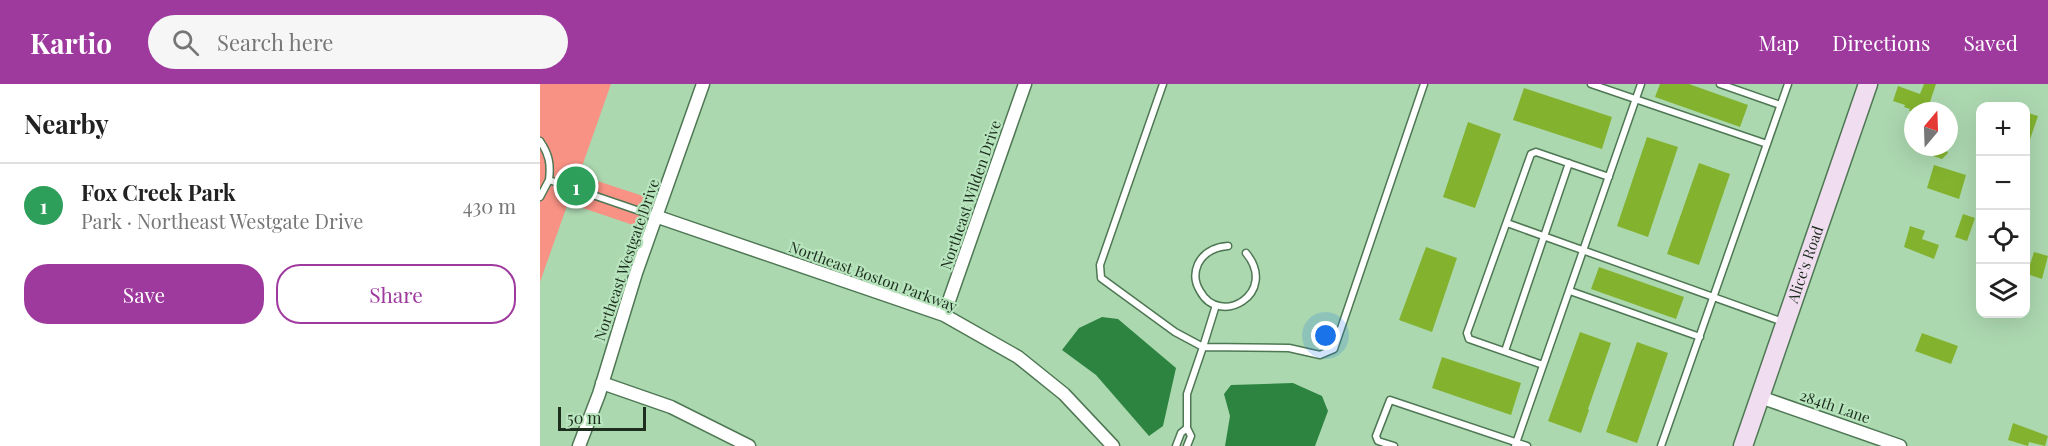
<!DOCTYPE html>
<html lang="en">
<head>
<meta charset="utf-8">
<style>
  :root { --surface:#fff; --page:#f6f6f6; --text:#222; --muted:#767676; --line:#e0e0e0; --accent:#9e399e }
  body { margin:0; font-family:"Playfair Display",serif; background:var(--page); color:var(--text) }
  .controls { position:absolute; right:18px; top:18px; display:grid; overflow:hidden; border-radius:12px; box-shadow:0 6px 24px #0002 }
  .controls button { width:54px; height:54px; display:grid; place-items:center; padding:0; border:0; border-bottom:2px solid var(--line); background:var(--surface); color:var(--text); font:30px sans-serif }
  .compass { position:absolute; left:1364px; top:18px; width:54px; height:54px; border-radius:50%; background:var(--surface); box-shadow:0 6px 24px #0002; rotate:19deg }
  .scale { position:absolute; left:18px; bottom:15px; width:88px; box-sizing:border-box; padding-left:6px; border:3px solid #1d2e1f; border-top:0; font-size:16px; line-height:21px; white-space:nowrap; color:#1d2e1f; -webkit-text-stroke:4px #b8e5bd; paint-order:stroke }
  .you { position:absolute; left:786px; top:252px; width:21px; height:21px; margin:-15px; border:4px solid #fff; border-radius:50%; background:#1a73e8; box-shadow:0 0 0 9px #1a73e833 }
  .badge { display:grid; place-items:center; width:39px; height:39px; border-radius:50%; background:var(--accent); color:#fff; font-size:20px; font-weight:700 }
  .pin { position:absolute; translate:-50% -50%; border:3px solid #fff; box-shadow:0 2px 6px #0006 }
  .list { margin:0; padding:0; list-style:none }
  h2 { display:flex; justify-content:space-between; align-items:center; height:78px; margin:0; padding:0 24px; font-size:26px }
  h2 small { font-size:20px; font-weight:400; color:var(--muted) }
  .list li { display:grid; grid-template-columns:39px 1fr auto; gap:18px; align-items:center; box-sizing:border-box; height:84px; padding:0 24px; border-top:2px solid var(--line) }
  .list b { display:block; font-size:22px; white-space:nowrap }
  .list p { margin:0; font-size:20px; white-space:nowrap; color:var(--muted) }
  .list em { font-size:20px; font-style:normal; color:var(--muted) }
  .actions { display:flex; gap:12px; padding:18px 24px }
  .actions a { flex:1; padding:14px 0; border:2px solid var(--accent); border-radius:24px; text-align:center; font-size:21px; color:var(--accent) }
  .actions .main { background:var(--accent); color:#fff }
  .icon { flex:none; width:33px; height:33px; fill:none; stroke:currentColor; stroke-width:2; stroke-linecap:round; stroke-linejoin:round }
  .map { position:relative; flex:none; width:1508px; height:362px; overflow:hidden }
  header { display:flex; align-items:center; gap:36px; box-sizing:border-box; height:84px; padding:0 30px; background:var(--accent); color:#fff }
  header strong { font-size:28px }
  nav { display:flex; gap:33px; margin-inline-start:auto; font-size:21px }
  .search { width:420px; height:54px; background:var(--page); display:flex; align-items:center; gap:15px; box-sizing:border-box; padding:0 21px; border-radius:33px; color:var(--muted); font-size:22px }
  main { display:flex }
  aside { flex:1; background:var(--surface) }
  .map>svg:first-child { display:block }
</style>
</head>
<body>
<header>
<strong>Kartio</strong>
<div class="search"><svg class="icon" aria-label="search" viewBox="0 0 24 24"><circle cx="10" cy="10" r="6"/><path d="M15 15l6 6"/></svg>Search here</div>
<nav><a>Map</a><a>Directions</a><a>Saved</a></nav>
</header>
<main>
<aside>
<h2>Nearby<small></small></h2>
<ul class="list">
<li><span class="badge" style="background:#2e9e5b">1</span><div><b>Fox Creek Park</b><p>Park · Northeast Westgate Drive</p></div><em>430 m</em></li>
</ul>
<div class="actions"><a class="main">Save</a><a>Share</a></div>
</aside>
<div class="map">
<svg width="1508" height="362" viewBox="0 0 1508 362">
  <rect width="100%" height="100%" fill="#acd8b0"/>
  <!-- green -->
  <path fill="#f89285" d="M 0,0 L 71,0 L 39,91 L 106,113 L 96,142 L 28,119 L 0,198 Z"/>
  <!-- water -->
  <path fill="#2d8440" d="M 562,233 L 578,235 L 636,284 L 623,342 L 609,352 L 556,291 L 522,266 L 539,244 Z
    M 753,299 L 782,312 L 788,327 L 775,362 L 685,362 L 690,332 L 684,310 L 691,301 Z"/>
  <!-- building -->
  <path fill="#83b32e" d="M 1120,0 L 1149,0 L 1208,21 L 1200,43 L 1115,13 Z
    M 1384,0 L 1396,0 L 1387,27 L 1369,27 L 1370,25 L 1364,23 L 1365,21 L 1353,17 L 1358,2 L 1380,10 Z
    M 984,4 L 1072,33 L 1062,65 L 973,36 Z
    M 1485,28 L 1498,32 L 1487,64 L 1485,64 Z
    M 928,38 L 961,50 L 935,124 L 903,113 Z
    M 1107,53 L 1138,63 L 1108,153 L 1077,142 Z
    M 1372,63 L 1405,63 L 1408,69 L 1402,75 L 1372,65 Z
    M 1159,79 L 1190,90 L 1159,181 L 1127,170 Z
    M 1394,81 L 1426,91 L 1419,115 L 1387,104 Z
    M 1423,130 L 1435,134 L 1427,157 L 1415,153 Z
    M 1370,142 L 1385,147 L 1382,155 L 1399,161 L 1394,175 L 1364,163 Z
    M 886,163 L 917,174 L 892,248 L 859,236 Z
    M 1494,168 L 1508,172 L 1502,195 L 1487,190 Z
    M 1059,183 L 1144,213 L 1136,235 L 1051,205 Z
    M 1040,248 L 1071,259 L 1048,325 L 1049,326 L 1041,349 L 1008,337 Z
    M 1382,249 L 1418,262 L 1411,280 L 1375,267 Z
    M 1097,258 L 1128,269 L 1097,359 L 1066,348 Z
    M 902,273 L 981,299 L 971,331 L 892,304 Z
    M 1473,339 L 1508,352 L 1505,362 L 1489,358 L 1488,362 L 1468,356 Z"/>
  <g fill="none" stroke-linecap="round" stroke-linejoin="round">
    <!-- lane casing -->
    <g stroke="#4e7753" stroke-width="9">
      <path id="lane" d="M 623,0 L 560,181 L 561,194 L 635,248 L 663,263 L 647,310 L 647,344
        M 1051,0 L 1227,60
        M 1180,0 L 1240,21
        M 0,57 C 9,70 11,80 9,96 L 117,133
        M 0,113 L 9,96
        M 967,139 L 1243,238
        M 688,162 C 675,163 664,168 658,180 C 654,189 655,199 660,207 C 680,244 739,209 706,169
        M 1030,207 L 1160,253
        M 676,221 L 663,263 L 749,264 L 780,271 L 794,265 L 884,0
        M 965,267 L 1029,79
        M 1003,281 L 929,255 L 927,249 L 991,70 L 996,68 L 1069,93
        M 636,362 L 641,349 L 647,344 L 651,352 L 647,362
        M 854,362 L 838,357 L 836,352 L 850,316 L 987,362
        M 975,362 L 1101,0
        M 1121,362 L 1248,0"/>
    </g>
    <!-- street casing -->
    <g stroke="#4e7753" stroke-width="15">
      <path id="street" d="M 118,133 L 404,231 L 478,273 L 524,310 L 573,362
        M 404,231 L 485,0
        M 62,299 L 131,323 L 209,362
        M 1220,313 L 1360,362
        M 39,362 L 59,310 L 96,189 L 163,0"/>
    </g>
    <!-- secondary casing -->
    <g stroke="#4e7753" stroke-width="21">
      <g id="secondary">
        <path id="s1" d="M 1203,362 L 1328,0"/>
      </g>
    </g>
    <!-- lane -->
    <use href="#lane" stroke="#fff" stroke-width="6"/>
    <!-- street -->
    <use href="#street" stroke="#fff" stroke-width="12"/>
    <!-- secondary -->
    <use href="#secondary" stroke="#f1ddf0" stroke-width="18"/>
  </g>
  <g text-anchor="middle" stroke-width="4.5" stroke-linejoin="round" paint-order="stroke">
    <!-- street labels -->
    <g font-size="15" fill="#1d2e1f" stroke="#b8e5bd">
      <text transform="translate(431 111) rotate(-71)" y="5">Northeast Wilden Drive</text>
      <text transform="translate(87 176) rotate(-71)" y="5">Northeast Westgate Drive</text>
      <text dy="5" stroke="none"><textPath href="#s1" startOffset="192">Alice's Road</textPath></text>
      <text transform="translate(333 193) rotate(20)" y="5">Northeast Boston Parkway</text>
      <text transform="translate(1295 323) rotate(19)" y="5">284th Lane</text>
    </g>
  </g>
</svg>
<div class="controls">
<button>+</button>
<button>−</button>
<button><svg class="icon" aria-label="locate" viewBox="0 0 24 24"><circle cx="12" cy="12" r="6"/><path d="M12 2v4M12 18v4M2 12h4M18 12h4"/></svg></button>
<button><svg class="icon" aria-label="layers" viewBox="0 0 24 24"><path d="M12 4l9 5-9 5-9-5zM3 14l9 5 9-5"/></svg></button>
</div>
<svg class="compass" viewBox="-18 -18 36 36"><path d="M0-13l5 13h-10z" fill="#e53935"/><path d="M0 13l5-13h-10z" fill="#767676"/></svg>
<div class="scale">50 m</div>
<div class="you"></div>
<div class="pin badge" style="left:36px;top:102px;background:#2e9e5b">1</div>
</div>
</main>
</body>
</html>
